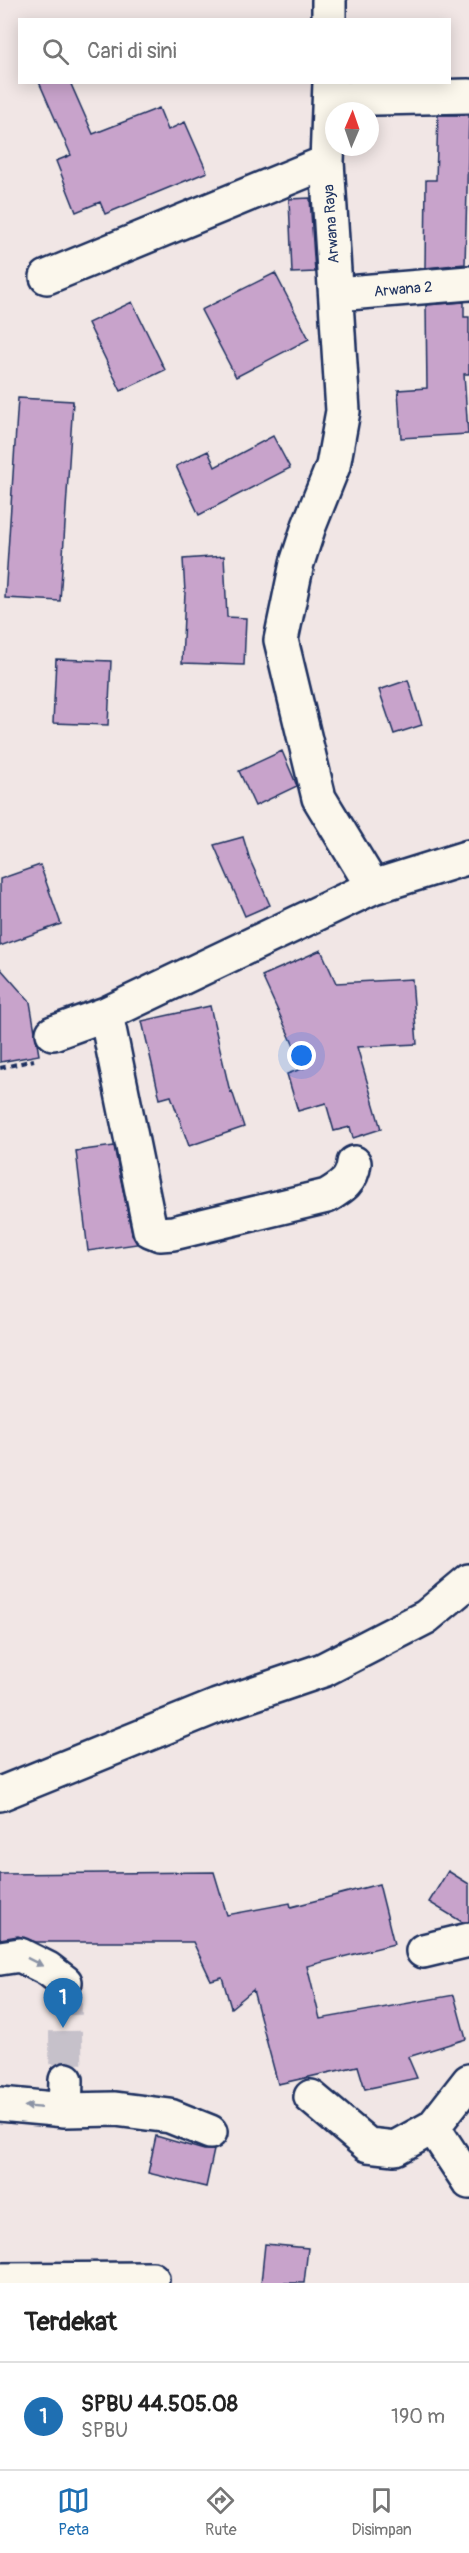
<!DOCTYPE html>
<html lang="id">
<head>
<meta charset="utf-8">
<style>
  :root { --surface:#fff; --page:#f6f6f6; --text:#222; --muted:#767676; --line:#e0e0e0; --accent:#1f6fb2 }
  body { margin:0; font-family:Pangolin,sans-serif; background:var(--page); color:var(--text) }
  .compass { position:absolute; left:325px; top:102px; width:54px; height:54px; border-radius:50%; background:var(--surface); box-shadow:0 3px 15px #0003; rotate:2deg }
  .you { position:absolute; left:302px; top:1056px; width:21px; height:21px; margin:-15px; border:4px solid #fff; border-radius:50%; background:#1a73e8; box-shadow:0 0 0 9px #1a73e833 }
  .badge { display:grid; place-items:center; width:39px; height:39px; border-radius:50%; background:var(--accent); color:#fff; font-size:20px; font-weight:700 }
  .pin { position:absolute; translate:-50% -50px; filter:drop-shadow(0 2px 3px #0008) }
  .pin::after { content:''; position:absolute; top:32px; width:21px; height:18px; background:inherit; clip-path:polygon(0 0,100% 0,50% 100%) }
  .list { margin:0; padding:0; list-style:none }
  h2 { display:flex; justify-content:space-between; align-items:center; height:78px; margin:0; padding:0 24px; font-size:26px }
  h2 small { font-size:20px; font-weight:400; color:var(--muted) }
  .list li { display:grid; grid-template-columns:39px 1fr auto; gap:18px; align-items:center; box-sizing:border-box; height:108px; padding:0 24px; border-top:2px solid var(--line) }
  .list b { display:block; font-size:22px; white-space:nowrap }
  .list p { margin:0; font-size:20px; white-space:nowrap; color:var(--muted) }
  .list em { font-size:20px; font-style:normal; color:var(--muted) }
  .icon { flex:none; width:33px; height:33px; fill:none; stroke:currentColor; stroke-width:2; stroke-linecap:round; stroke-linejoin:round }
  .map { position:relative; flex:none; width:469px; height:2283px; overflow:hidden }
  .search { position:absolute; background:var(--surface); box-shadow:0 3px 15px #0003; left:18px; right:18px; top:18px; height:66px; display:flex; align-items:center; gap:15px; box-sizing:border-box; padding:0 21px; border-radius:0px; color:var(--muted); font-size:22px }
  .sheet { height:186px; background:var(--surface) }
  nav { display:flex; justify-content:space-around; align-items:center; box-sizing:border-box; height:84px; border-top:2px solid var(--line); background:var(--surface); font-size:16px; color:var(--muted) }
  nav a { display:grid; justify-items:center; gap:3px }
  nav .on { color:var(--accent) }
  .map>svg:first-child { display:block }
</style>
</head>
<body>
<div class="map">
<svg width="469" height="2283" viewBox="0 0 469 2283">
  <rect width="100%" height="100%" fill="#f1e6e5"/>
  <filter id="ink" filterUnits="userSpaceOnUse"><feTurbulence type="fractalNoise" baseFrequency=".0167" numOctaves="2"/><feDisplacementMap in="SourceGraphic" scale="12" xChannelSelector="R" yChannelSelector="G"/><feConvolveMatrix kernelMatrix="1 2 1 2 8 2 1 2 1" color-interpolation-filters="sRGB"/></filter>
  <g filter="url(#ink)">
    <!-- building -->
    <path fill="#c8a3cb" stroke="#1b2f5e" stroke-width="1.5" d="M 39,82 L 70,82 L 93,134 L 159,108 L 168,130 L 185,122 L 207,172 L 105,214 L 100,202 L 76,212 L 56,161 L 71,155 Z
      M 438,115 L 469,115 L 465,264 L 425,268 L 426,180 L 436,180 Z
      M 310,198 L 315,272 L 292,273 L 289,199 Z
      M 275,273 L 309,339 L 236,377 L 201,310 Z
      M 132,302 L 165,370 L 121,391 L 88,323 Z
      M 464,302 L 464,317 L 469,317 L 469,374 L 464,374 L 468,434 L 401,438 L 398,390 L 427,388 L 426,305 Z
      M 18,398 L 73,401 L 60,601 L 5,598 Z
      M 273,436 L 290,468 L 199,515 L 176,466 L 208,451 L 215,467 Z
      M 224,556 L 227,617 L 246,618 L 244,665 L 182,663 L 185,592 L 183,559 Z
      M 56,659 L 111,661 L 108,725 L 53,723 Z
      M 408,680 L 422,725 L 394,734 L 379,690 Z
      M 282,751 L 297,786 L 255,806 L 239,771 Z
      M 243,837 L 250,860 L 270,905 L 245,916 L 214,845 Z
      M 40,865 L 61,924 L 0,946 L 0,879 Z
      M 321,950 L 336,983 L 412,979 L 417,1044 L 357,1047 L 381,1129 L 353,1138 L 350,1127 L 334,1131 L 326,1103 L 298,1111 L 287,1074 L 304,1068 L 262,976 Z
      M 0,968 L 30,1002 L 39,1055 L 0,1062 Z
      M 210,1006 L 230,1092 L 232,1091 L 244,1127 L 189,1146 L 171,1096 L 160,1099 L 142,1021 Z
      M 114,1146 L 132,1234 L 137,1244 L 88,1251 L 76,1151 Z
      M 448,1871 L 469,1884 L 469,1922 L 462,1922 L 429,1902 Z
      M 214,1872 L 227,1915 L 290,1903 L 291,1907 L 379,1884 L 394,1944 L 307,1966 L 320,2019 L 454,1995 L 466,2039 L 408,2057 L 417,2078 L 365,2089 L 358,2066 L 278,2084 L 253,1990 L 231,2008 L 222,1977 L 211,1980 L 193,1942 L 36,1942 L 18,1936 L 0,1939 L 0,1874 Z
      M 156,2136 L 204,2150 L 214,2150 L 206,2187 L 148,2173 Z
      M 265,2244 L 308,2248 L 304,2283 L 261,2283 Z"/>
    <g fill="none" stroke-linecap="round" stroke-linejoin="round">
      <!-- minor-tunnel -->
      <path stroke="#c6c1ca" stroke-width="33" stroke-dasharray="33 16" stroke-linecap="butt" d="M 65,1982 L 66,2080"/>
      <!-- minor casing -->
      <g stroke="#1b2f5e" stroke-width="38">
        <path id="minor" d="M 329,0 L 329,20
          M 330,82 L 327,162 L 343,411 L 333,466 L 309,526 L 297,563 L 281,640 L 319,798 L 373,887
          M 330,99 L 469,96
          M 47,277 L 327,162
          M 336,294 L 469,283
          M 106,1014 L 150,1230 L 160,1234 L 173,1233 L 327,1196 C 342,1187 352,1181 354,1163
          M 53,1033 L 106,1014 L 373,887 L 469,857
          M 0,1794 L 217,1706 L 323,1670 L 426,1617 L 469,1581
          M 423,1951 L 469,1940
          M 0,1958 L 20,1955 L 48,1969 L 65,1982
          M 469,2081 L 433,2127 L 469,2182
          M 311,2097 L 368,2145 L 395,2148 L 433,2127
          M 0,2104 L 65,2110 L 115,2109 L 170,2116 L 210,2132
          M 65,2110 L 66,2080
          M 0,2280 L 152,2279"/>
      </g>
      <!-- path -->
      <path stroke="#1b2f5e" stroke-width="4" stroke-dasharray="6 4.5" stroke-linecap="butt" d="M 0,1068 L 34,1060"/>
      <!-- minor -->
      <use href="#minor" stroke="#fbf7ec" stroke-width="33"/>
    </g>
    <!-- one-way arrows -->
    <defs><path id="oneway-solid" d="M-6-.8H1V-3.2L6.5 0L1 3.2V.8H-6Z" transform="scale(1.5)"/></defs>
    <g fill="#8b93a5">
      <use href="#oneway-solid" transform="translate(35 1962) rotate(27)"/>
      <use href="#oneway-solid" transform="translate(33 2107) rotate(-175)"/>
    </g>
  </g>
  <g text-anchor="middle" stroke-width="4.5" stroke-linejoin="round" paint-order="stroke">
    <!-- street labels -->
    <g font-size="15" fill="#1b2f5e" stroke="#fbf7ec">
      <text transform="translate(331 224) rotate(-94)" y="5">Arwana Raya</text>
      <text transform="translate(403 289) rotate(-5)" y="5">Arwana 2</text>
    </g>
  </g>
</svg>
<svg class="compass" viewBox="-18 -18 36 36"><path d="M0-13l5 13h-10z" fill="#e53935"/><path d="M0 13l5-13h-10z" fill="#767676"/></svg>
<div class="you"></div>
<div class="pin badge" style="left:63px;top:2028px">1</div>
<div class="search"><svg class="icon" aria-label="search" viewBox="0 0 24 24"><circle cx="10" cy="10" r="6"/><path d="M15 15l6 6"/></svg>Cari di sini</div>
</div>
<section class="sheet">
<h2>Terdekat<small></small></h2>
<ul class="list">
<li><span class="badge">1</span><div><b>SPBU 44.505.08</b><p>SPBU</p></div><em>190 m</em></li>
</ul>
</section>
<nav>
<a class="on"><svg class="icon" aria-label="map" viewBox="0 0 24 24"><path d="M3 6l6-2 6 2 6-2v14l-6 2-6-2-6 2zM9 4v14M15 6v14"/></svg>Peta</a>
<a><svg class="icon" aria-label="directions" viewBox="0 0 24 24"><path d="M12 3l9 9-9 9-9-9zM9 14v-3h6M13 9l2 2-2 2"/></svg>Rute</a>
<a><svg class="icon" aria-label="saved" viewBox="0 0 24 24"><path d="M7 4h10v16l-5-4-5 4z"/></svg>Disimpan</a>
</nav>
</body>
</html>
